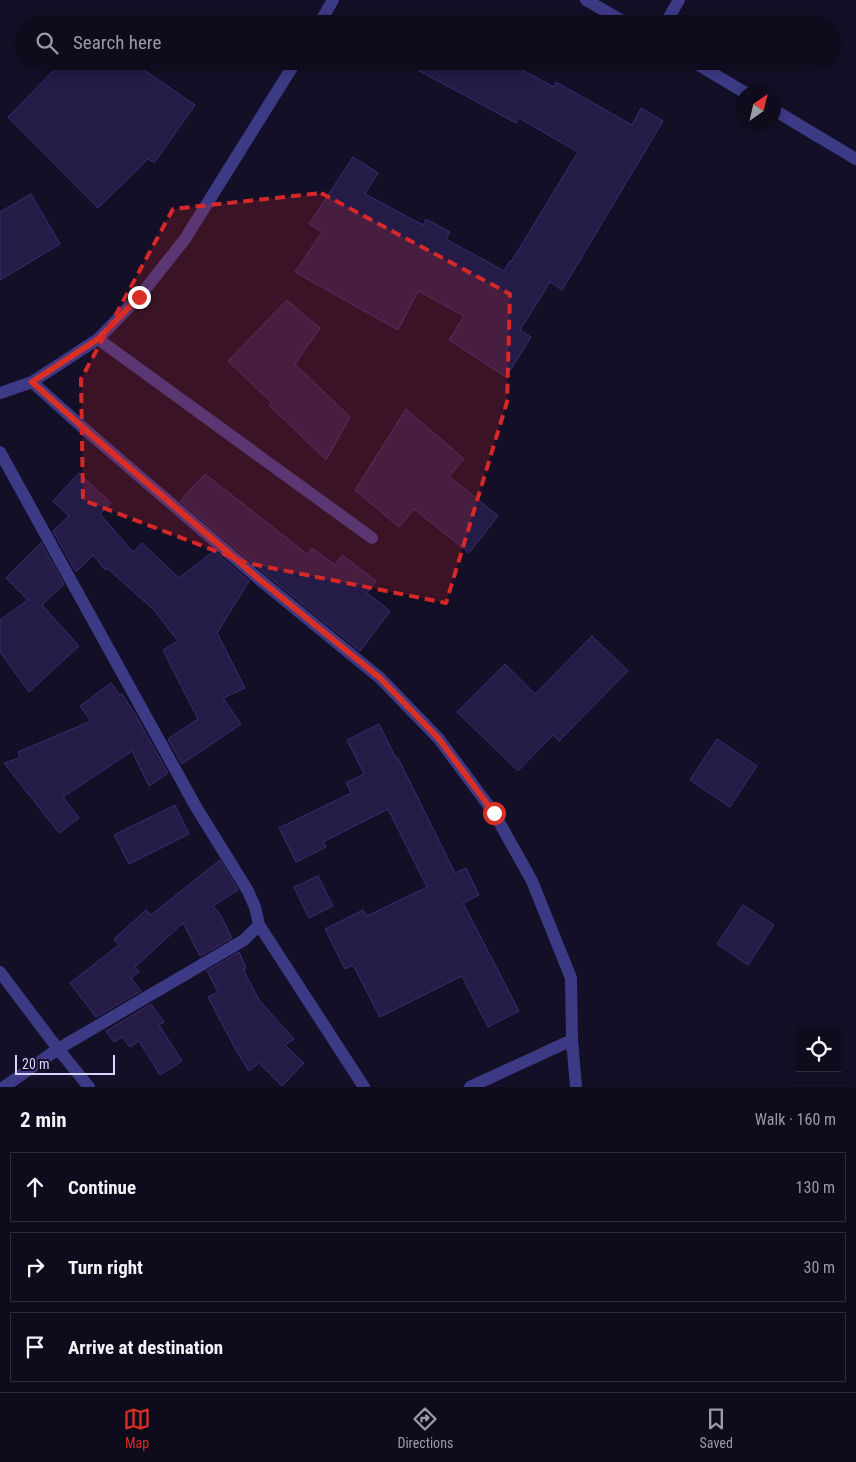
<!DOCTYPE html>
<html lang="en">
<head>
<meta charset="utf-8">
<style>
  :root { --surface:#0e0b1c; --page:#1c1929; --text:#f1f3f6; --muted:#9b9ba3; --line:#2e2b3b; --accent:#d93025 }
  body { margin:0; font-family:"Roboto Condensed",sans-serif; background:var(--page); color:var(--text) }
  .controls { position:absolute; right:15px; bottom:15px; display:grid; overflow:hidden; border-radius:0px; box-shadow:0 2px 12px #0003 }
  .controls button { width:45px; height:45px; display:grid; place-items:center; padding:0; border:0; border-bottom:1px solid var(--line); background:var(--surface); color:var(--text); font:25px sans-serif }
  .compass { position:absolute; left:736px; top:85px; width:45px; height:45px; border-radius:50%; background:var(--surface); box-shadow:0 2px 12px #0003; rotate:34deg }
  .scale { position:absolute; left:15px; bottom:12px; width:100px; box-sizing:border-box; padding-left:5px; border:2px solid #d9d4ff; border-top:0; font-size:14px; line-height:18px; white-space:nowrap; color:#d9d4ff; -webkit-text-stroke:4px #130f26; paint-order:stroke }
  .stop { position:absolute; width:15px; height:15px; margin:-11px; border:4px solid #d93025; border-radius:50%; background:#fff }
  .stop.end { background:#d93025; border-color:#fff; box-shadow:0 1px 5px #0008 }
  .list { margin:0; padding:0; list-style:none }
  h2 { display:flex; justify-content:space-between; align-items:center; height:65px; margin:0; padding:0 20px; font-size:21px }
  h2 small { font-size:16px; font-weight:400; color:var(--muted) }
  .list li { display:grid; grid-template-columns:32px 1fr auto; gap:15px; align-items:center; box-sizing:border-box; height:70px; margin:0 10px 10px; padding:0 10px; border:1px solid var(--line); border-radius:0px }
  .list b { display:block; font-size:19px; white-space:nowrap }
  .list em { font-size:16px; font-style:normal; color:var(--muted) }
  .icon { flex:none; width:28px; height:28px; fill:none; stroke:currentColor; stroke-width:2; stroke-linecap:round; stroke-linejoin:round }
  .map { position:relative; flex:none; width:856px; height:1087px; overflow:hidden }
  .search { position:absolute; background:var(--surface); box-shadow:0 2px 12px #0003; left:15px; right:15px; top:15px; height:55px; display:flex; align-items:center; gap:12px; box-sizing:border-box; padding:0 18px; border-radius:28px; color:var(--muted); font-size:19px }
  .sheet { height:305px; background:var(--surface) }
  nav { display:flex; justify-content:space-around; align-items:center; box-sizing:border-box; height:70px; border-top:1px solid var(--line); background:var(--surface); font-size:14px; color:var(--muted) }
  nav a { display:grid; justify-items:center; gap:2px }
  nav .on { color:var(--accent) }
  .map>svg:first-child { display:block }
</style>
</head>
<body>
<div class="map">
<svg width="856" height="1087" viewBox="0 0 856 1087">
  <rect width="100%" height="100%" fill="#130f26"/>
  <!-- building -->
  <path fill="#241b47" stroke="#3b2d73" d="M 63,61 L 131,61 L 195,105 L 154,163 L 148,159 L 98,208 L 8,117 Z
    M 413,61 L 506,61 L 554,87 L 556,82 L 632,125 L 641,108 L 663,121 L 562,290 L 550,282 L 520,330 L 531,337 L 506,377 L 449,340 L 464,316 L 418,291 L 398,330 L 295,272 L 322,232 L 309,224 L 353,157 L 378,173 L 365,194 L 423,225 L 426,219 L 450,232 L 446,239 L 504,271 L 510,261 L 511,262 L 578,152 L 519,118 L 516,123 L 410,66 Z
    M 31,194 L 60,244 L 0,280 L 0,212 Z
    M 287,300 L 320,328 L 295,364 L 350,417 L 326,460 L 269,405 L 271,402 L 228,361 Z
    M 406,409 L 464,459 L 449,476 L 498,516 L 469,553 L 414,509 L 399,527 L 355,490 Z
    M 79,473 L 111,503 L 100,514 L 133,552 L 142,543 L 179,578 L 214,551 L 249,581 L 217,633 L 245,688 L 223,698 L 241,724 L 182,764 L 168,739 L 198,719 L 163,650 L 178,641 L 154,610 L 107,568 L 105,570 L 93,555 L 76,572 L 53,531 L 69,516 L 53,501 Z
    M 205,474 L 307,554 L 312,548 L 335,565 L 342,555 L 376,581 L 367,593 L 390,611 L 360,651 L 264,573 L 180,501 Z
    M 41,543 L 64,584 L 42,605 L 79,646 L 29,692 L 0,652 L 0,620 L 28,600 L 6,578 Z
    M 592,636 L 628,671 L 559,741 L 553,735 L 518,771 L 457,712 L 505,664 L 535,694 Z
    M 111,683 L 120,695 L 122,694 L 135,714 L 168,773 L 149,786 L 132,751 L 63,797 L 79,818 L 59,833 L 4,763 L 20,758 L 18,752 L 91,721 L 80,706 Z
    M 379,724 L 396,758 L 398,758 L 455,873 L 466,868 L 479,895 L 463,903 L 519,1011 L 488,1027 L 462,976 L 380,1017 L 353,965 L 345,969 L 325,929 L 363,910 L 367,916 L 427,887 L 388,809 L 323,842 L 326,847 L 296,862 L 279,828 L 351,793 L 346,783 L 364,774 L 347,740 Z
    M 717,739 L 757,766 L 730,807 L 690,780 Z
    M 175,805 L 189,834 L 129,864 L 114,835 Z
    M 220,860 L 238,890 L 213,906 L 220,914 L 232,938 L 200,956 L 183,923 L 135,967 L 139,972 L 131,978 L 141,991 L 96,1017 L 70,983 L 119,945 L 114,939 L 146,910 L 151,915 Z
    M 318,876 L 333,906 L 309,918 L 294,887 Z
    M 743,905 L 774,925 L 748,965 L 717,944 Z
    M 239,952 L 246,968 L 243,969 L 259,1000 L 294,1039 L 285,1045 L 304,1063 L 282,1086 L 259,1063 L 249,1071 L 237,1052 L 208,997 L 218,992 L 207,971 Z
    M 151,1004 L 164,1022 L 159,1025 L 182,1061 L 160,1075 L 139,1041 L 130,1047 L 122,1037 L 114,1042 L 106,1031 Z"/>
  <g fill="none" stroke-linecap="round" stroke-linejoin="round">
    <!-- service -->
    <path stroke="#3d3a85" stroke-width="12" d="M 98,339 L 372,538"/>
    <!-- minor -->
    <path stroke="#3d3a85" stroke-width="12" d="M 586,0 L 628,24
      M 319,24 L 333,0
      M 665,24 L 679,0
      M 692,61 L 744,92
      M 774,110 L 856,159
      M 32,382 L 89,433 L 259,579 L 380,678 L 439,739 L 494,813 L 532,881 L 571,978 L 572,1040 L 576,1087
      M 0,393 L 32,382 L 98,339 L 139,297 L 185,239 L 296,61
      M 0,452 L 196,807 L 248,891 L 255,907 L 259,925 L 244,940 L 58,1049 L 4,1087
      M 259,925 L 364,1087
      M 0,972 L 58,1049 L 89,1087
      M 470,1087 L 572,1040"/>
  </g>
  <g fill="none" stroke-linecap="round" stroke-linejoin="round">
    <!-- route -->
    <path stroke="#d93025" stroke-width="6" d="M 139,297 L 98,339 L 32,382 L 89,433 L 259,579 L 380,678 L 439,739 L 494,813"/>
  </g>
  <!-- marked area -->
  <path fill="#d62828" fill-opacity="0.2" stroke="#d62828" stroke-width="4" stroke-dasharray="10 6" stroke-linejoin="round" d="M 321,193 L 510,294 L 507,402 L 446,603 L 247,563 L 83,500 L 81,379 L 173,209 Z"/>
</svg>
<div class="controls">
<button><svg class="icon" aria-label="locate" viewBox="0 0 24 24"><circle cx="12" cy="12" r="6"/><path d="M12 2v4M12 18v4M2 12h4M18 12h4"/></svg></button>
</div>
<svg class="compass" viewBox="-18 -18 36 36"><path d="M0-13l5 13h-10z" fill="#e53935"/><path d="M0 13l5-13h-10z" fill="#9b9ba3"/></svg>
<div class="scale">20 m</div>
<div class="stop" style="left:494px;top:813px"></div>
<div class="stop end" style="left:139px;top:297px"></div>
<div class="search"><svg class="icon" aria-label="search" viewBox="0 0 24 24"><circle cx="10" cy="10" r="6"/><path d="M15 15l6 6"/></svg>Search here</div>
</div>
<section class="sheet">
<h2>2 min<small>Walk · 160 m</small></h2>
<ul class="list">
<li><svg class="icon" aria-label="ahead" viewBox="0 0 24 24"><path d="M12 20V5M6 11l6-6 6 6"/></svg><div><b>Continue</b></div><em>130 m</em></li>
<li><svg class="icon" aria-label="right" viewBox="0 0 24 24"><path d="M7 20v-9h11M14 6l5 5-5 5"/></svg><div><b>Turn right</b></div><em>30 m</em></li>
<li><svg class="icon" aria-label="arrive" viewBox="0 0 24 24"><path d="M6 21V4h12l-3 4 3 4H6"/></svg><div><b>Arrive at destination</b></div></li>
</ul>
</section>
<nav>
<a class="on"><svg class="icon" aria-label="map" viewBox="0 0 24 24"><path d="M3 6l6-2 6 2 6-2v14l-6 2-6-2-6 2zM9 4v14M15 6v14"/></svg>Map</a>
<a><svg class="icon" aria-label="directions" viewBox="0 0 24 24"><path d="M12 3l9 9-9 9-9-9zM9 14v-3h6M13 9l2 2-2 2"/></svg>Directions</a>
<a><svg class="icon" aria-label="saved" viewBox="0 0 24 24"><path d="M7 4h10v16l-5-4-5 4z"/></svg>Saved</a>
</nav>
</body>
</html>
